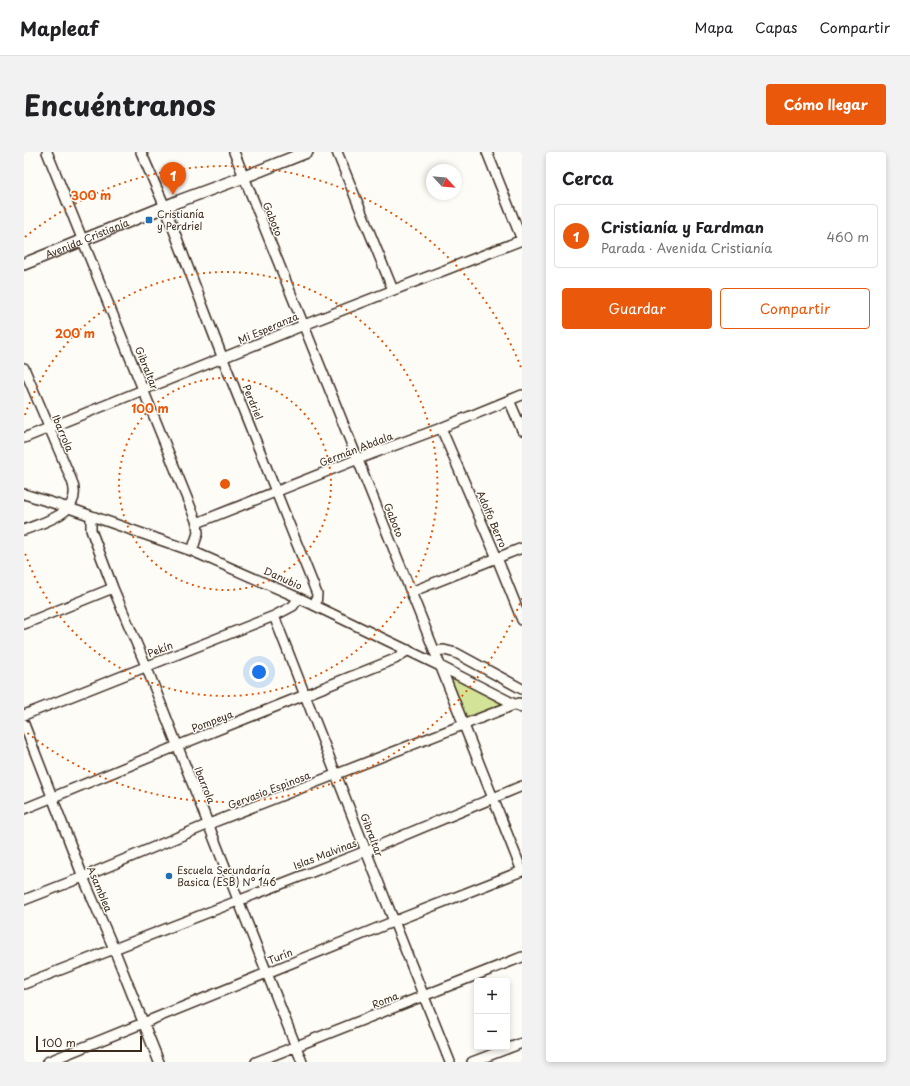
<!DOCTYPE html>
<html lang="es">
<head>
<meta charset="utf-8">
<style>
  :root { --surface:#fff; --page:#f2f2f2; --text:#202124; --muted:#757577; --line:#e0e0e0; --accent:#ea580c }
  body { margin:0; font-family:"Playpen Sans",sans-serif; background:var(--page); color:var(--text) }
  .controls { position:absolute; right:12px; bottom:12px; display:grid; overflow:hidden; border-radius:4px; box-shadow:0 2px 6px #0003 }
  .controls button { width:36px; height:36px; display:grid; place-items:center; padding:0; border:0; border-bottom:1px solid var(--line); background:var(--surface); color:var(--text); font:20px sans-serif }
  .compass { position:absolute; left:402px; top:12px; width:36px; height:36px; border-radius:50%; background:var(--surface); box-shadow:0 2px 6px #0003; rotate:116deg }
  .scale { position:absolute; left:12px; bottom:10px; width:106px; box-sizing:border-box; padding-left:4px; border:2px solid #3b2a1e; border-top:0; font-size:11px; line-height:14px; white-space:nowrap; color:#3b2a1e; -webkit-text-stroke:3px #fdfcf7; paint-order:stroke }
  .you { position:absolute; left:235px; top:520px; width:14px; height:14px; margin:-10px; border:3px solid #fff; border-radius:50%; background:#1a73e8; box-shadow:0 0 0 6px #1a73e833 }
  .badge { display:grid; place-items:center; width:26px; height:26px; border-radius:50%; background:var(--accent); color:#fff; font-size:13px; font-weight:700 }
  .pin { position:absolute; translate:-50% -33px; filter:drop-shadow(0 1px 2px #0008) }
  .pin::after { content:''; position:absolute; top:21px; width:14px; height:12px; background:inherit; clip-path:polygon(0 0,100% 0,50% 100%) }
  .list { margin:0; padding:0; list-style:none }
  h2 { display:flex; justify-content:space-between; align-items:center; height:52px; margin:0; padding:0 16px; font-size:17px }
  h2 small { font-size:13px; font-weight:400; color:var(--muted) }
  .list li { display:grid; grid-template-columns:26px 1fr auto; gap:12px; align-items:center; box-sizing:border-box; height:64px; margin:0 8px 8px; padding:0 8px; border:1px solid var(--line); border-radius:4px }
  .list b { display:block; font-size:15px; white-space:nowrap }
  .list p { margin:0; font-size:13px; white-space:nowrap; color:var(--muted) }
  .list em { font-size:13px; font-style:normal; color:var(--muted) }
  .actions { display:flex; gap:8px; padding:12px 16px }
  .actions a { flex:1; padding:9px 0; border:1px solid var(--accent); border-radius:4px; text-align:center; font-size:14px; color:var(--accent) }
  .actions .main { background:var(--accent); color:#fff }
  .map { position:relative; flex:none; width:498px; height:910px; overflow:hidden; border-radius:4px }
  header { display:flex; align-items:center; gap:24px; box-sizing:border-box; height:56px; padding:0 20px; background:var(--surface); border-bottom:1px solid var(--line) }
  header strong { font-size:19px }
  nav { display:flex; gap:22px; margin-inline-start:auto; font-size:14px }
  .intro { display:flex; align-items:center; justify-content:space-between; box-sizing:border-box; height:96px; padding:0 24px }
  h1 { margin:0; font-size:28px }
  .button { padding:10px 18px; border-radius:4px; background:var(--accent); color:#fff; font-size:14px; font-weight:700 }
  main { display:flex; gap:24px; padding:0 24px }
  aside { flex:1; background:var(--surface); border-radius:4px; box-shadow:0 2px 6px #0003 }
  .map>svg:first-child { display:block }
</style>
</head>
<body>
<header>
<strong>Mapleaf</strong>
<nav><a>Mapa</a><a>Capas</a><a>Compartir</a></nav>
</header>
<div class="intro"><h1>Encuéntranos</h1><a class="button">Cómo llegar</a></div>
<main>
<div class="map">
<svg width="498" height="910" viewBox="0 0 498 910">
  <rect width="100%" height="100%" fill="#fdfcf7"/>
  <filter id="ink" filterUnits="userSpaceOnUse"><feTurbulence type="fractalNoise" baseFrequency=".025" numOctaves="2"/><feDisplacementMap in="SourceGraphic" scale="8" xChannelSelector="R" yChannelSelector="G"/><feConvolveMatrix kernelMatrix="1 2 1 2 8 2 1 2 1" color-interpolation-filters="sRGB"/></filter>
  <g filter="url(#ink)">
    <!-- green -->
    <path fill="#d3e397" stroke="#87865a" d="M 427,525 L 479,551 L 445,566 L 441,563 Z"/>
    <g fill="none" stroke-linecap="round" stroke-linejoin="round">
      <!-- minor casing -->
      <g stroke="#3b2a1e" stroke-width="12">
        <path id="minor" d="M 23,0 L 173,371 L 174,381 L 168,399
          M 117,0 L 141,55 L 199,207 L 293,442 L 292,454
          M 313,0 L 369,138
          M 463,0 L 498,88
          M 0,216 L 48,329 C 60,361 22,369 0,378
          M 485,248 L 498,278
          M 417,276 L 473,406 L 498,468
          M 0,286 L 280,173 L 498,88
          M 0,342 L 45,356 L 168,399 L 275,446 L 416,514 L 498,556
          M 67,364 L 67,378 L 89,436 L 122,514 L 278,910
          M 173,371 L 334,307 L 417,276 L 498,243
          M 387,440 L 498,396
          M 250,464 L 342,699 L 426,910
          M 0,472 L 89,436
          M 410,499 L 420,498 L 432,501 L 498,537
          M 0,563 L 250,464 L 269,454 L 275,446
          M 0,572 L 59,725 L 90,797 L 135,910
          M 0,657 L 153,594 L 371,507 L 384,498
          M 0,748 L 59,725 L 185,672 L 495,551
          M 0,832 L 342,699 L 498,634
          M 23,910 L 371,769 L 498,719 L 387,440 L 210,0
          M 232,910 L 498,805
          M 448,910 L 498,891"/>
      </g>
      <!-- major casing -->
      <g stroke="#3b2a1e" stroke-width="14">
        <g id="major">
          <path id="s1" d="M 0,112 L 155,49 L 220,25 L 283,0"/>
        </g>
      </g>
      <!-- minor -->
      <use href="#minor" stroke="#fdfcf7" stroke-width="9"/>
      <!-- major -->
      <use href="#major" stroke="#fdfcf7" stroke-width="11"/>
    </g>
  </g>
  <!-- distance rings -->
  <g fill="none" stroke="#e8590c" stroke-width="2" stroke-dasharray="2 4">
    <circle cx="201" cy="332" r="106"/>
    <path d="M1 263A212 212 0 1 1 1 401"/>
    <path d="M498 446A318 318 0 0 1 1 579M1 85A318 318 0 0 1 498 218"/>
  </g>
  <!-- markers -->
  <g fill="#1f6fb2" stroke="#fdfcf7" stroke-width="1.5">
    <rect x="121" y="64" width="8" height="8" rx="2"/>
    <circle cx="145" cy="724" r="4"/>
  </g>
  <g text-anchor="middle" stroke-width="3" stroke-linejoin="round" paint-order="stroke">
    <!-- poi labels -->
    <g font-size="10" fill="#3b2a1e" stroke="#fdfcf7" text-anchor="start">
      <text x="133" y="66">Cristianía<tspan x="133" dy="12">y Perdriel</tspan></text>
      <text x="153" y="722">Escuela Secundaría<tspan x="153" dy="12">Basica (ESB) N° 146</tspan></text>
    </g>
    <!-- street labels -->
    <g font-size="10" fill="#3b2a1e" stroke="#fdfcf7">
      <text transform="translate(249 67) rotate(68)" y="4">Gaboto</text>
      <text dy="4" stroke="none"><textPath href="#s1" startOffset="68">Avenida Cristianía</textPath></text>
      <text transform="translate(244 176) rotate(-23)" y="4">Mi Esperanza</text>
      <text transform="translate(123 216) rotate(68)" y="4">Gibraltar</text>
      <text transform="translate(229 250) rotate(68)" y="4">Perdriel</text>
      <text transform="translate(39 281) rotate(67)" y="4">Ibarrola</text>
      <text transform="translate(332 297) rotate(-21)" y="4">Germán Abdala</text>
      <text transform="translate(468 367) rotate(67)" y="4">Adolfo Berro</text>
      <text transform="translate(370 368) rotate(68)" y="4">Gaboto</text>
      <text transform="translate(259 426) rotate(24)" y="4">Danubio</text>
      <text transform="translate(136 497) rotate(-21)" y="4">Pekín</text>
      <text transform="translate(188 569) rotate(-21)" y="4">Pompeya</text>
      <text transform="translate(181 633) rotate(68)" y="4">Ibarrola</text>
      <text transform="translate(245 638) rotate(-21)" y="4">Gervasio Espinosa</text>
      <text transform="translate(348 683) rotate(69)" y="4">Gibraltar</text>
      <text transform="translate(301 702) rotate(-21)" y="4">Islas Malvinas</text>
      <text transform="translate(76 737) rotate(67)" y="4">Asamblea</text>
      <text transform="translate(256 804) rotate(-22)" y="4">Turín</text>
      <text transform="translate(361 848) rotate(-21)" y="4">Roma</text>
    </g>
  </g>
  <circle cx="201" cy="332" r="6" fill="#e8590c" stroke="#fdfcf7" stroke-width="2"/>
  <g font-size="12" text-anchor="middle" font-weight="bold" fill="#e8590c" stroke="#fdfcf7" stroke-width="3" stroke-linejoin="round" paint-order="stroke">
    <text x="67" y="48">300 m</text>
    <text x="51" y="186">200 m</text>
    <text x="126" y="261">100 m</text>
  </g>
</svg>
<div class="controls">
<button>+</button>
<button>−</button>
</div>
<svg class="compass" viewBox="-18 -18 36 36"><path d="M0-13l5 13h-10z" fill="#e53935"/><path d="M0 13l5-13h-10z" fill="#757577"/></svg>
<div class="scale">100 m</div>
<div class="you"></div>
<div class="pin badge" style="left:149px;top:43px">1</div>
</div>
<aside>
<h2>Cerca<small></small></h2>
<ul class="list">
<li><span class="badge">1</span><div><b>Cristianía y Fardman</b><p>Parada · Avenida Cristianía</p></div><em>460 m</em></li>
</ul>
<div class="actions"><a class="main">Guardar</a><a>Compartir</a></div>
</aside>
</main>
</body>
</html>
